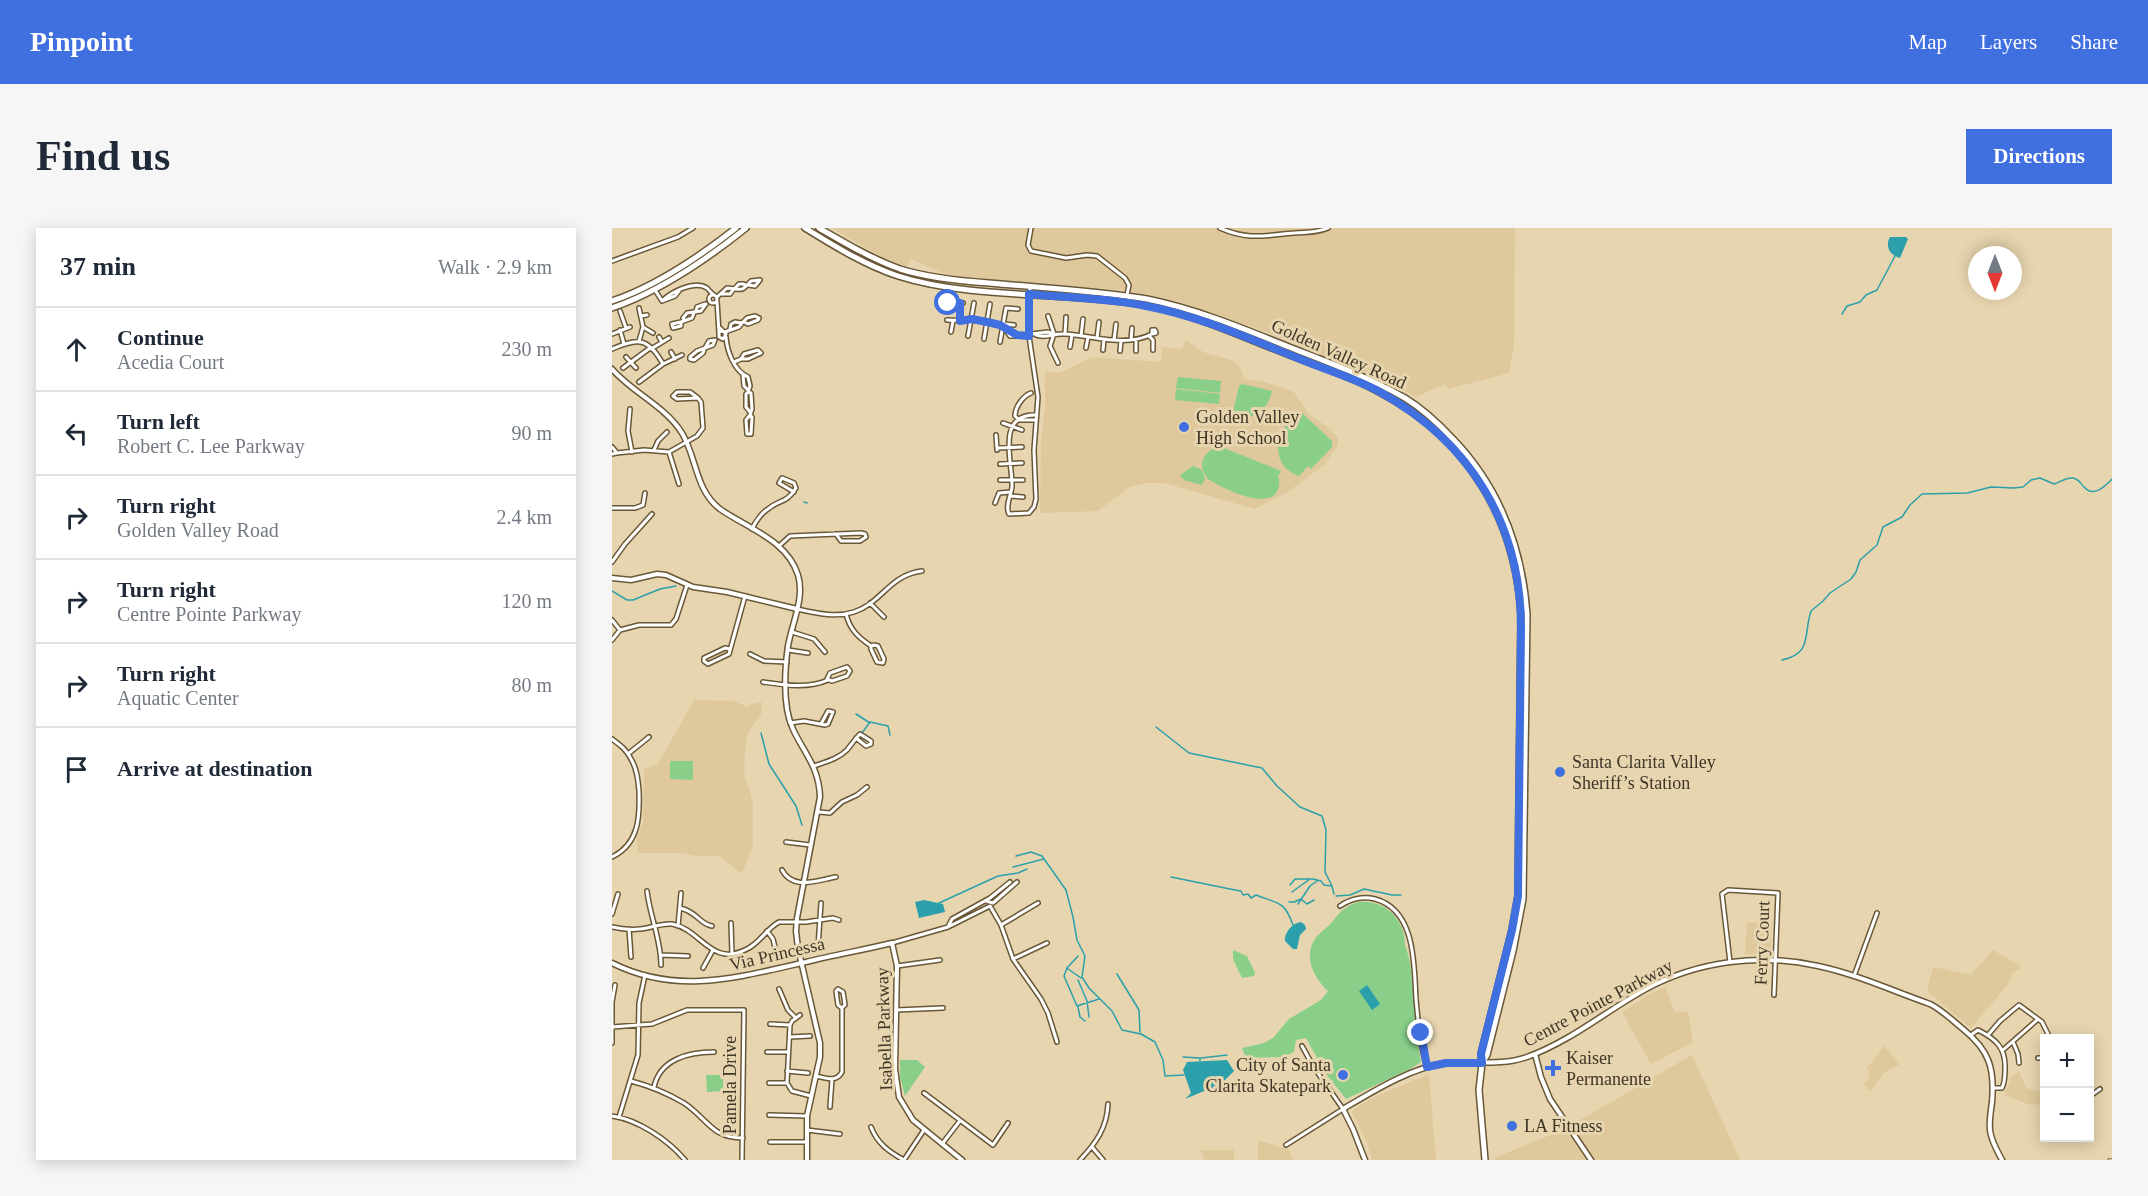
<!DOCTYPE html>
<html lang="en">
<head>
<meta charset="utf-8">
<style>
  :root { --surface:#fff; --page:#f6f6f7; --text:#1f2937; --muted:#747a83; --line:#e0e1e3; --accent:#406fe0 }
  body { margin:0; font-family:"Times New Roman",serif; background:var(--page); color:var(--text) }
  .controls { position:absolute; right:18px; bottom:18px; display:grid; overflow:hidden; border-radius:0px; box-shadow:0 3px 15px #0003 }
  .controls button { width:54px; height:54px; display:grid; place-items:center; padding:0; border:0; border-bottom:2px solid var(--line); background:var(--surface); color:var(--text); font:30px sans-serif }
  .compass { position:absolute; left:1356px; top:18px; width:54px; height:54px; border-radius:50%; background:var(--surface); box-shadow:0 3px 15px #0003; rotate:180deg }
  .stop { position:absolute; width:18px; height:18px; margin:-14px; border:4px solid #406fe0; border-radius:50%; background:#fff }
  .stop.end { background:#406fe0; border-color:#fff; box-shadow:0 2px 6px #0008 }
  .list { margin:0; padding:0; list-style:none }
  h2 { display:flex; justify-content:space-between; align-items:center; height:78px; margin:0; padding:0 24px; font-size:26px }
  h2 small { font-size:20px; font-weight:400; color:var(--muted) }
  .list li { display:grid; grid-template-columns:39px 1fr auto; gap:18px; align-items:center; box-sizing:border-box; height:84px; padding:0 24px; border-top:2px solid var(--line) }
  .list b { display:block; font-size:22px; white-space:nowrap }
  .list p { margin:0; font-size:20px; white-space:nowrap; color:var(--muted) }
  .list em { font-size:20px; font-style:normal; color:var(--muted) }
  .icon { flex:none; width:33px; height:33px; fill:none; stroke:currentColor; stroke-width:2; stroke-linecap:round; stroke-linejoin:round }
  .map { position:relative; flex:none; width:1500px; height:932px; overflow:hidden; border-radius:0px }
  header { display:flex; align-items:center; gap:36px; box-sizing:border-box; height:84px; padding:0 30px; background:var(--accent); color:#fff }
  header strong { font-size:28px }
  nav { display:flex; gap:33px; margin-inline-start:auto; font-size:21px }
  .intro { display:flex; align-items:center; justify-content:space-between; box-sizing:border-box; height:144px; padding:0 36px }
  h1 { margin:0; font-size:42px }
  .button { padding:15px 27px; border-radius:0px; background:var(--accent); color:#fff; font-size:21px; font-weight:700 }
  main { display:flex; gap:36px; padding:0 36px }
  aside { flex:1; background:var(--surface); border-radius:0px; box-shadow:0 3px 15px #0003 }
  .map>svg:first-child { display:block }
</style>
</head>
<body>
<header>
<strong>Pinpoint</strong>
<nav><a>Map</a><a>Layers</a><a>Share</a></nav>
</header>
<div class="intro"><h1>Find us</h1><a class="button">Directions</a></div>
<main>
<aside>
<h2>37 min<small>Walk · 2.9 km</small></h2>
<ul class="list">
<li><svg class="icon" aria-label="ahead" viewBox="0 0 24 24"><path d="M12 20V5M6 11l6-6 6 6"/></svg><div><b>Continue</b><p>Acedia Court</p></div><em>230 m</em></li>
<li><svg class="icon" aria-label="left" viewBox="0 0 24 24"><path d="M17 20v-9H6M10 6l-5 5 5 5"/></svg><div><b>Turn left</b><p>Robert C. Lee Parkway</p></div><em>90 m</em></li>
<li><svg class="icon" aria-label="right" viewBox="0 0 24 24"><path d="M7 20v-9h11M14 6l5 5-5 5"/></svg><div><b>Turn right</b><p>Golden Valley Road</p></div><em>2.4 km</em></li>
<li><svg class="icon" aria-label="right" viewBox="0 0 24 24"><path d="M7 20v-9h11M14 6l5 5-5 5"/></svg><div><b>Turn right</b><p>Centre Pointe Parkway</p></div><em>120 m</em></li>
<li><svg class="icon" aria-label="right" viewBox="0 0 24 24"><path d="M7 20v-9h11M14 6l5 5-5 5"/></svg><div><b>Turn right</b><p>Aquatic Center</p></div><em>80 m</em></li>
<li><svg class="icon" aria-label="arrive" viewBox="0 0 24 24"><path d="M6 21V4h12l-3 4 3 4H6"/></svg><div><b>Arrive at destination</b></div></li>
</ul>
</aside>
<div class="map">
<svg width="1500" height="932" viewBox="0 0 1500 932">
  <rect width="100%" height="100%" fill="#e7d5af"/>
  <!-- built -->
  <path fill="#dec89c" d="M 219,0 L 903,0 L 902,118 L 897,145 L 836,161 L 833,156 L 804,169 L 771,151 L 646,101 L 562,72 L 510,62 L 353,50 L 335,47 L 299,31 L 295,39 L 270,29 Z
    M 574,112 L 591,124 L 622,133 L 629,141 L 632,151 L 653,154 L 682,164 L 695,184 L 719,202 L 726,210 L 726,217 L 712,237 L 677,263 L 643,281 L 552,255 L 535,255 L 517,259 L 486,283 L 428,285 L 429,213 L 433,179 L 433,144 L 448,145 L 480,129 L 549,134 L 550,119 L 570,121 Z
    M 82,472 L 122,473 L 135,479 L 140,476 L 150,474 L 149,487 L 136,505 L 134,515 L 132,541 L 133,550 L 137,560 L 141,577 L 141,617 L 130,646 L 107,628 L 84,628 L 69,625 L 26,625 L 25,610 L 31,595 L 32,541 L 46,536 Z
    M 1135,694 L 1160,695 L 1159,724 L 1156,727 L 1133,726 Z
    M 1381,722 L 1408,738 L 1408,741 L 1400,746 L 1396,756 L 1359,800 L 1315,763 L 1321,739 L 1359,747 Z
    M 1053,759 L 1063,785 L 1076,783 L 1081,814 L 1039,836 L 1010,784 L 1036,767 Z
    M 1272,818 L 1288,836 L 1272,845 L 1258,864 L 1252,856 L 1258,848 L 1255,840 Z
    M 1080,827 L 1128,932 L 882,932 L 882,930 L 951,902 Z
    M 1407,844 L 1414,860 L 1430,864 L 1429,876 L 1418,877 L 1393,867 L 1400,848 Z
    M 817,846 L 824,932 L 760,932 L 755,915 L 740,884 L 742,881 L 760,870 Z
    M 646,912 L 677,922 L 681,932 L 646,932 Z
    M 589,922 L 622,922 L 622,932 L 592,932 Z"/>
  <!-- green -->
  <path fill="#89cf8a" d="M 566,149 L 609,153 L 608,165 L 564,160 Z
    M 630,156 L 660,163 C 655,184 640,193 620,188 L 627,158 Z
    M 564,161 L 608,166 L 607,176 L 563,172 Z
    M 689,184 L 720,213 L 720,219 L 699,241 L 696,238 L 687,248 C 655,238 663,196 689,184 Z
    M 602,216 L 669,243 L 668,246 L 666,246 C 668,253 668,259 664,265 C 652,281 610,260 596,251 C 586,240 589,228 602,220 Z
    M 581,238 L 589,241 L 593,250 L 590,257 L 572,252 L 568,247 Z
    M 58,533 L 81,533 L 81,552 L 58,551 Z
    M 746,674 C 768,672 786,684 792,706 C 793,710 792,716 794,720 C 803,745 800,777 806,804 L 804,806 L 809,834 L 800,840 L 734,871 L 714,846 L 694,810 L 684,812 L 682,824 L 672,829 L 634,830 L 630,820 L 652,815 L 661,810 L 677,791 L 709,772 L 716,763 C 702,750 691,729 703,711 C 708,704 715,700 720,694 C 728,684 733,678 746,674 Z
    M 621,722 L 635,728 L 643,745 L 642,748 L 630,750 L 621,731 Z
    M 288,832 L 305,832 L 313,839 L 293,868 L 288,849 Z
    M 94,847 L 111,847 L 111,863 L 95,864 Z"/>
  <!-- water -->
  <path fill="#2ba0ab" d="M 1278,9 L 1294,9 L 1296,11 L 1288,30 C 1277,27 1273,18 1278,9 Z
    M 312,672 L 331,676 L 333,684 L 307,690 L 303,674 Z
    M 689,694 L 693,697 L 694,701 L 688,707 L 685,721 L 681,721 L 673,713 C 672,705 680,695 689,694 Z
    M 755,757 L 768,776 L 760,782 L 747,763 Z
    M 615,832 L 622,843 L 609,856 L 573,871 L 579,865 L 571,842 L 575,834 Z"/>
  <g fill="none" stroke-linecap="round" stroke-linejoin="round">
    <!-- stream -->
    <path stroke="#2ba0ab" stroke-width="1.5" d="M 1230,86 L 1235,78 L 1248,74 L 1254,67 L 1265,62 L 1283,28
      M 192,274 L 195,275
      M 0,363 L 15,372 L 21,372 L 48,361 L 64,358
      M 1170,432 C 1201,425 1191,407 1199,383 L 1211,373 L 1218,365 L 1239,351 L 1244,344 L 1248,332 L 1265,317 L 1271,299 L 1290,289 L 1298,277 L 1310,266 L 1355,265 L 1379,259 L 1402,260 L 1411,259 L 1419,252 L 1428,250 L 1442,256 C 1449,254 1454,249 1461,250 C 1467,251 1468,255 1472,259 C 1482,270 1493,258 1500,251
      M 244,486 L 258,495
      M 544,499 L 577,525 L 650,540 L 665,558 L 688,579 L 710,588 L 714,602 L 713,644 L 720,658 L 722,666
      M 149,505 L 157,536 L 184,578 L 190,597
      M 250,505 L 258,494 L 276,498 L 278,507
      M 404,628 L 419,624 L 430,628 L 454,662 L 461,689 L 465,712 L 473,728 L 470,749 L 477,760 L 500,783 L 510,802 L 529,806 L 543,814 L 551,832 L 553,848 L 572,847
      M 401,639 L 432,631
      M 559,649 L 623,662 L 629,663 L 631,667 L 636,666 L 639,670 L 644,667 C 666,676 672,672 681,697
      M 678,657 L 683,651 L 701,651 L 709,653 L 712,657 L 720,658
      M 680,664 L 698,651
      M 724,668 L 738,667 L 752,661 L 780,667 L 789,667
      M 677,674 L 682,674 L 689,671 L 695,676 L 702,672
      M 327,675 L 386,648 L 406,645 L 415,641
      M 686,676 L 698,658 L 705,653
      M 466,728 L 455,740 L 452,748 L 465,778 L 487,771
      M 456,741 L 469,750
      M 505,746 L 527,782 L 528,804
      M 466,752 L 475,773 L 477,789
      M 466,779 L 468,789 L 473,793
      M 571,829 L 588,830 L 588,833
      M 589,830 L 615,827"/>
    <!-- street casing -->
    <g stroke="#695837" stroke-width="6">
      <path id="street" d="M 419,0 L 416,17 L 419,23 L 454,30 L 475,27 L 485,28 L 513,50 L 517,57 L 515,67
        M 608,0 C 638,13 654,7 683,5 C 695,4 705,5 716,0
        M 0,33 L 66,9 L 81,0
        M 136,57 L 143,58 L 148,52
        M 418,59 L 417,108 L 426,169 L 422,222 L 424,271 L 422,279 L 417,285 L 397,286 C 393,278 399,267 400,259 C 401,235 383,186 424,187
        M 122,61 L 127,56 L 132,56 L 134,58
        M 43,62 L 50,73
        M 67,63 L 63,68 L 50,73 C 59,64 82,52 95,60 C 97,62 99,65 102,67
        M 110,66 L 118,66 L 121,62
        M97 71a4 4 0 1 1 8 0a4 4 0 1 1-8 0Z
        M 105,69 L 115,60 C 131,61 128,65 139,53 L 148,52
        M 105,73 L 107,105
        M 336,75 L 351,75
        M 348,75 L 348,93
        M 8,83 L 14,100
        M 84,83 L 85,79 L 93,76
        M 29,88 L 35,87
        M 436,88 L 442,106 L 438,118 L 446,135
        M 72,92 L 71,90 L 75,85 L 89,83 L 94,76
        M 335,92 C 356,94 386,86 398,108 L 403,108 L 436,104 L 442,106
        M 132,94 L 136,96 L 146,92 L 147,90
        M 392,96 L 402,97
        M 31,99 L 41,105
        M 61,100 L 69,98 L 69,94 L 80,90 L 82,85
        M 61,100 L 60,96 L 69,94
        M 108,100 L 114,106 L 111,111 L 107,109 L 107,104 L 110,103
        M 118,101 L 119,96 L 123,94 L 130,95 L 135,90 L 143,88 L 147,90
        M 8,102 L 12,116
        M 540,102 L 543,102 L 544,105 L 540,106 Z
        M 113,104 L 127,99 L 130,95
        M 339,104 L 341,93
        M 0,106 L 18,99
        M 453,106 L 454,89
        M 424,107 C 433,111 442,105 452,106 C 481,107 512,120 540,106
        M 356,108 L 362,75
        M 469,108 L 471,91
        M 537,108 L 541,112 L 541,122
        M 47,109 L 50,114
        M 114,109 C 115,123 122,143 136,149 L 138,158 L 136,164 L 139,165 L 140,181 L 138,187 L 140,189 L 139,206 L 135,206 L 134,192 L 138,187
        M 485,110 L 487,94
        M 372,111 L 378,76
        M 502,112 L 504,96
        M 519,112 L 520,100
        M 27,113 L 31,99 L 27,80
        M 388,114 L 394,80 L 406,81
        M 458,119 L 460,107
        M 93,120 L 101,117 L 103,112
        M 474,120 L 476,109
        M 0,121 C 26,110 36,109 51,136
        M 39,121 L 57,110
        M 491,122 L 492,111
        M 508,123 L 509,113
        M 524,123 L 524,112
        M 59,124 L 63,131
        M 14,129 L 24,140
        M 78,131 L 78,129 L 85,123 L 93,120 L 97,113 L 103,112
        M 78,131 L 82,132 L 91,125 L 92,122
        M 122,134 L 129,131 L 132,126 L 146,122 L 149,125 L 136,131 L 129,131
        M 11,140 L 38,120
        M 131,147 L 132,158 L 136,162
        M 27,154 L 51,136 L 70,127
        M 65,164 L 78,164 L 86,170 L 65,171 L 61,168 Z
        M 136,164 L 134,166 L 134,179 L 138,184
        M 18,181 L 16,203 L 20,224
        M 407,192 L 403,188 C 403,179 411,168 419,165
        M 409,192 L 424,192
        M 391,195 L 410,202
        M 384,207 L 385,222
        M 0,219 L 5,225 L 0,226
        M 385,220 L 410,219
        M 42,222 L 46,213 L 55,204
        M 57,224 L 67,256
        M 5,225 L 32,222 L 57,224 L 85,208 L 91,200 L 89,174 L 86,170
        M 388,236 L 410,235
        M 388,252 L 411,252
        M 398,268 L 411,269
        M 383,275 L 387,265 L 399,264
        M 0,280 L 23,280 L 31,277 L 33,265
        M 140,301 C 144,293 148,286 156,281 C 168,271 174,276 184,260 L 182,255 L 170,250 L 167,255 L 182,264
        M 167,318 L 178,308 L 249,305 L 253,306 L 254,309 L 248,313 L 229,313 L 224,306
        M 0,334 L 13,316 L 40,286
        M 258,375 L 272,389
        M 185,381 C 204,385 223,390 242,384 C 270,375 277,347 310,343
        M 234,386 C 238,402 246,409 259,418 L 262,417 L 266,418 L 272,431 L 271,435 L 265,434 L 259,421 L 259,418
        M 0,392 L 8,402 L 0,412
        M 8,402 L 27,397 L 59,397 L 64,391 L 75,357
        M 180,404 L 202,411 L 213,424
        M 118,421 L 113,420 L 92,430 L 92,433 L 96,436 L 117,426 L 133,368
        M 176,422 L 196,425
        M 138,426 L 152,433 L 175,434
        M 235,439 L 238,443 L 235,448 L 220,453 L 215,451 L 218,445 Z
        M 151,454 C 172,457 196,461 216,452
        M 178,495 L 192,493 L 213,497 L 216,496 L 221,484 L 216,483 L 209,496
        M 0,511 C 8,517 15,522 19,531 C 25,541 26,552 27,563 C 28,589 27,616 0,629
        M 16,526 L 37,509
        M 202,538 C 213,534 226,531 235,522 C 239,517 243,511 248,506 L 259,513 L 259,516 L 254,518 L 244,510
        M 207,584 L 218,585 L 230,574 L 245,567 L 255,559
        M 174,614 L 198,617
        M 170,642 C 181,663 206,652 224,649
        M 35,663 C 38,689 49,711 49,737
        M 374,673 L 381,675 L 405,654
        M 728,678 C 738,671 751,668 763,671 C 804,682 802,737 804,771 C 806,793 808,818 815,839
        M 68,680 C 86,684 87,696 100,698
        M 0,686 L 6,666
        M 119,695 L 120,726
        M 389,697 L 426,675
        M 66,698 L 69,665
        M 0,699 C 9,701 19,702 28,701 C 39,700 49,695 60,696 C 89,701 99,740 135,721 C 148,715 154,701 167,694 L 194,694 L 221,690 L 227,692
        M 336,699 L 340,691 L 378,670 L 398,654
        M 17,701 L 19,729
        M 155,703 L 161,711 L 165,728
        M 280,715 L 336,699 L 378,678 L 389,697 L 401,731 L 429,771 L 436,785 L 445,814
        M 206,719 L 209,675
        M 49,727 L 76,728
        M 401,731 L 435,715
        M 1118,734 L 1110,666 L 1116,662 L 1166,665 L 1162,767
        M 285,738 L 328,732
        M 91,740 L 101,722
        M 1242,748 L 1265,685
        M 167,761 L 176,782 L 183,789
        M 226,761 L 231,764 L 233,777 L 230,780 L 226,777 L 224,763 Z
        M 284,782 L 331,780
        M 188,787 L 180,793 L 178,797 L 175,855 L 180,863 L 199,868
        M 158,796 L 178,797
        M 0,799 L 40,796 L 75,782 L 132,782 L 130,932
        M 1359,807 L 1366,802 C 1384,811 1394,820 1393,841 C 1393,848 1393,854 1390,860 L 1381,860
        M 1376,807 L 1388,793 L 1407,777 L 1430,794 L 1438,810
        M 178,809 L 198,808
        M 1401,814 L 1406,826 L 1407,835
        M 0,815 L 0,774 L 3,757
        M 1391,822 L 1425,792
        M 155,824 L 176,824
        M 1426,830 L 1432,830
        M 175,843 L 196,845
        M 204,848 C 214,850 224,855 230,844 L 230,780
        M 19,853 C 38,858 55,865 72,875 C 96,891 99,910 131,910
        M 157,855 L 175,855
        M 42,859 C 48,831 77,824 102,824
        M 312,865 L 381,917 L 396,895
        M 1478,868 L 1488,861
        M 218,879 L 220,851
        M 157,887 L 195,888
        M 0,888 C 27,892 56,912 73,932
        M 7,889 L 26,827 L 27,775 L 33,747
        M 259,899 C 265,915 277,924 292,932 L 312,902
        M 195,902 L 228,906
        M 158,914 L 195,914
        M 330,916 L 347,894
        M 674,917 L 731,881 L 701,838 L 690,818
        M 480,919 L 491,932
        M 468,932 C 484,915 495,900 496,876"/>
    </g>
    <!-- secondary casing -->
    <g stroke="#695837" stroke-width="7">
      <path id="secondary" d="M 0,141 C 21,165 53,178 70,205 C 85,230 83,262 108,281 C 135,300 175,312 186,347 C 193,370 180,395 176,418 C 173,439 172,461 175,481 C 180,515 207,530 208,569 L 185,690 L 184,703 L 186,720 L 208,815 L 208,829 L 195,888 L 195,932
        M 0,350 L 19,352 L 45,346 L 54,347 L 81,359 L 115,364 L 185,381
        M 0,735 C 66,768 127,749 194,734 C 222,727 251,722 280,715 L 285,738 L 283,841 L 287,869 L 301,892 L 350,932
        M 923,826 L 929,849 L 938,871 L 979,932
        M 753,932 L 741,901 L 731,881 C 760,864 800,839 834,835 C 862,833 889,838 915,829 C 959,813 994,783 1034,761 C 1086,733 1148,725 1206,738 C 1244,746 1281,763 1318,776 C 1330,782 1340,792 1351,801 C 1377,822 1383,840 1380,874 C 1379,883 1377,892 1378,902 C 1379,913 1385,922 1390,932"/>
    </g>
    <!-- primary casing -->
    <g stroke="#695837" stroke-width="8">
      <path id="primary" d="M 193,0 C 222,18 253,37 286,48 C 362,72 454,63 533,77 C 581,86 626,107 670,124 C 702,137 737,147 767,164 C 854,210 903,288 909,386 L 906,668 L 900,702 L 869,826 L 870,835 L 867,862 L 873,932
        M 207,0 C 233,15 260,31 288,41 C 317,50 347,53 377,55 C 430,60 483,62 535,71 C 584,81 630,100 677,119 C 716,134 756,149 793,170 C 811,181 826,195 841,211 C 888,260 910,319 915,386 L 911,671 L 901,723 L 875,827 L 870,835
        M 0,73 C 45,58 87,29 124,0
        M 0,80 C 49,63 94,32 134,0"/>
    </g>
    <!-- street -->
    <use href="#street" stroke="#fff" stroke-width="3"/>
    <!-- secondary -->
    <use href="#secondary" stroke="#fff" stroke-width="4"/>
    <!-- primary -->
    <use href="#primary" stroke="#fff" stroke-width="5"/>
    <!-- rail casing -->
    <g stroke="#978a6f" stroke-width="4">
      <path id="rail" d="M 1497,932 L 1500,932"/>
    </g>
    <!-- rail -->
    <use href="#rail" stroke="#e7d5af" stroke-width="1.5" stroke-dasharray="4.5" stroke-linecap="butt"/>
  </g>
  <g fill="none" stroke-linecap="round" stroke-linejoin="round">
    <!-- route -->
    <path stroke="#406fe0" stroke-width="8" d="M 336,75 L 348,75 L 348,93 L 360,91 L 375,94 L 388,97 L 405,107 L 417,108 L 417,66 C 456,70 496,70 534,78 C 588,88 638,111 688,131 C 714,142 743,150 768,164 C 858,214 909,296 909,400 L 906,668 L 900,702 L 869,826 L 870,835 L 834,835 L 815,839 L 809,805"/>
  </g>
  <!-- markers -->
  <g fill="#406fe0" stroke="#e7d5af" stroke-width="2">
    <circle cx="572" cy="199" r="6"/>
    <circle cx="948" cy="544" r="6"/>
    <path d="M938 831h6v6h6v6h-6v6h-6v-6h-6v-6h6z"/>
    <circle cx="731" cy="847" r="6"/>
    <circle cx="900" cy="898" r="6"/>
  </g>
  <g text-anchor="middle" stroke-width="6" stroke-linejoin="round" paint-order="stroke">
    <!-- street labels -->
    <g font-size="18" fill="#3e3627" stroke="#e7d5af">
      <text transform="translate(727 126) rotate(24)" y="6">Golden Valley Road</text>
      <text transform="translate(1150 715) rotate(-88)" y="6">Ferry Court</text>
      <text transform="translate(165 726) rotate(-13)" y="6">Via Princessa</text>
      <text transform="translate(986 775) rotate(-28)" y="6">Centre Pointe Parkway</text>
      <text transform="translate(272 801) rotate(-92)" y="6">Isabella Parkway</text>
      <text transform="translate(118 857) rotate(-90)" y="6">Pamela Drive</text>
    </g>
    <!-- poi labels -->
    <g font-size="18" fill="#3e3627" stroke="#e7d5af" text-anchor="start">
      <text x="584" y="195">Golden Valley<tspan x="584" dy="21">High School</tspan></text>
      <text x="960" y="540">Santa Clarita Valley<tspan x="960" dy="21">Sheriff’s Station</tspan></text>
      <text x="954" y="836">Kaiser<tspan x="954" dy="21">Permanente</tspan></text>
      <text x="719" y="843" text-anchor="end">City of Santa<tspan x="719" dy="21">Clarita Skatepark</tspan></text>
      <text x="912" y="904">LA Fitness</text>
    </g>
  </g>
</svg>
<div class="controls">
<button>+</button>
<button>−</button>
</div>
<svg class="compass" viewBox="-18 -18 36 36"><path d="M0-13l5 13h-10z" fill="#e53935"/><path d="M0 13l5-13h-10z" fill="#747a83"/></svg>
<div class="stop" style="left:336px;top:75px"></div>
<div class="stop end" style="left:809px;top:805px"></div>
</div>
</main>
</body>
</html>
